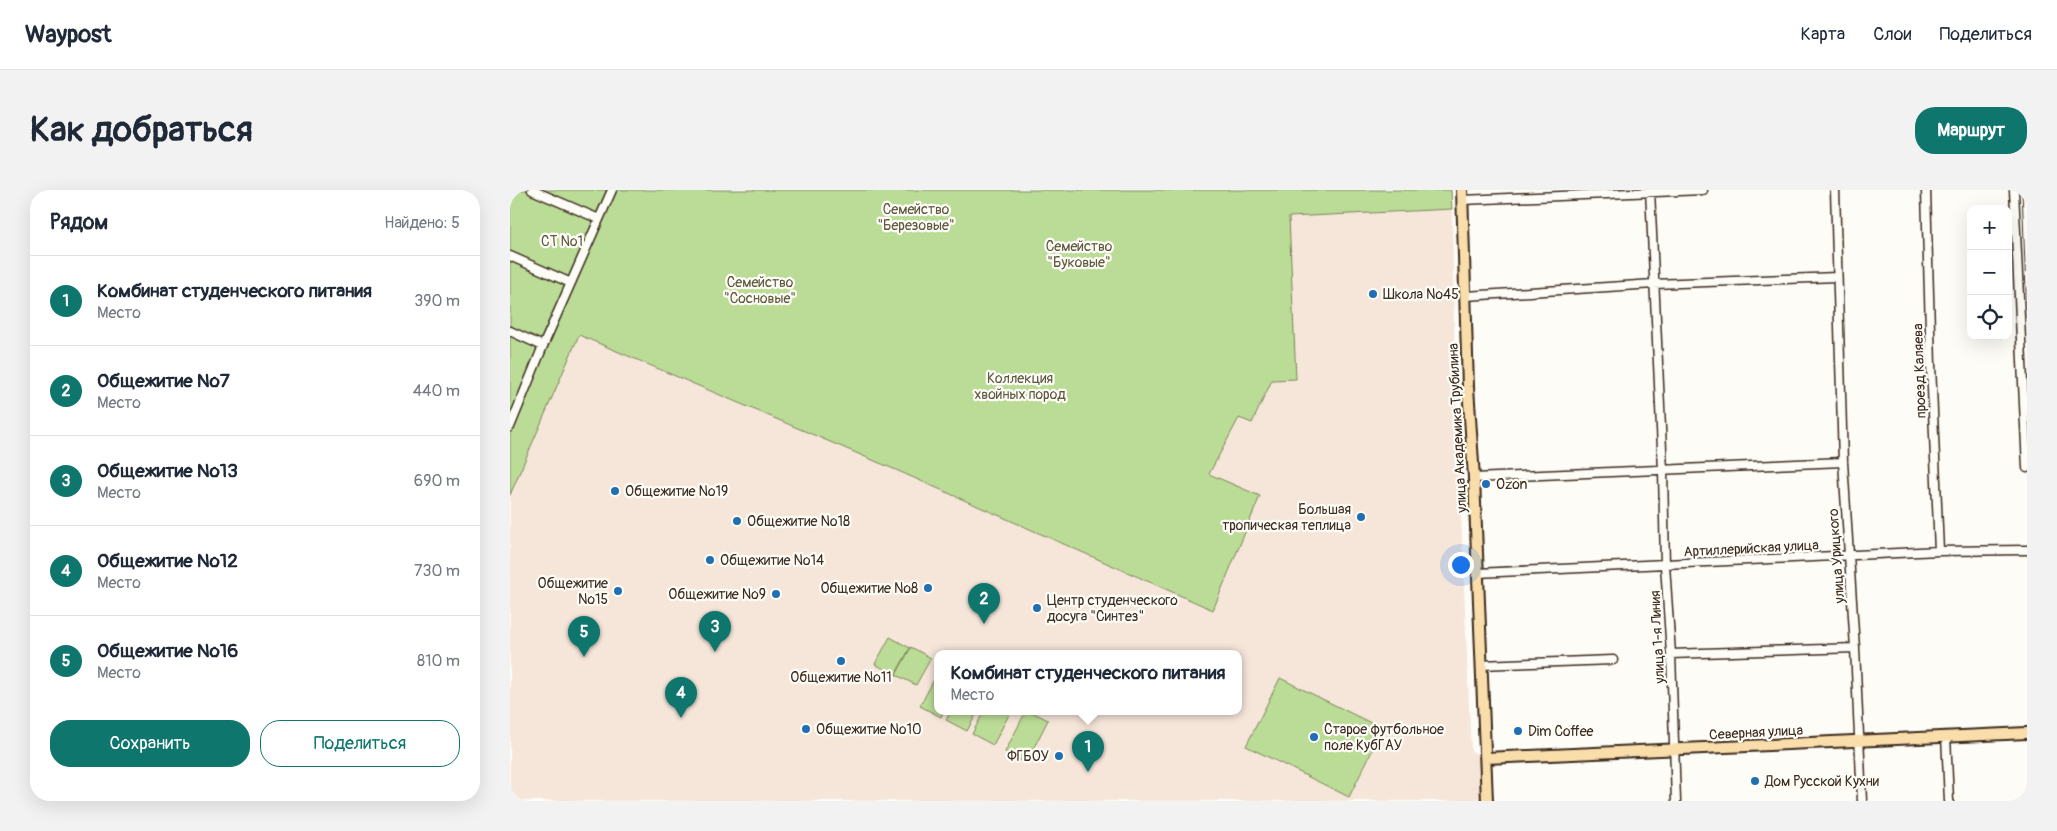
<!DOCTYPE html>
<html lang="ru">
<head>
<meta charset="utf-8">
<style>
  :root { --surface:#fff; --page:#f2f2f3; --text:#1f2937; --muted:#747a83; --line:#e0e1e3; --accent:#0f766e }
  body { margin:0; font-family:Pangolin,sans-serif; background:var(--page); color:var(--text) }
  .controls { position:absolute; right:15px; top:15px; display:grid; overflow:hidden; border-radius:10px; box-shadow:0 5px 20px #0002 }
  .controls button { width:45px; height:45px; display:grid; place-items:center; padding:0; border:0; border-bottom:1px solid var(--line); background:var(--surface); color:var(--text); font:25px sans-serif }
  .you { position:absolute; left:950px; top:374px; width:18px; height:18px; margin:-12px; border:4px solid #fff; border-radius:50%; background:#1a73e8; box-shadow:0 0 0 8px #1a73e833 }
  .badge { display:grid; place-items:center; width:32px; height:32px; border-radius:50%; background:var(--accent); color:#fff; font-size:16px; font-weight:700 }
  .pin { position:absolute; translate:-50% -41px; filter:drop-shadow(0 1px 2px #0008) }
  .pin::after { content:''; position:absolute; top:26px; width:18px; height:15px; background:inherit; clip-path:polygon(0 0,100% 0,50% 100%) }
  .popup { position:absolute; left:424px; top:460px; width:308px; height:65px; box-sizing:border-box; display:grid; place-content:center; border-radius:10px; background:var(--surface); filter:drop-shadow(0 1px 4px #0005); font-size:16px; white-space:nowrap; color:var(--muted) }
  .popup b { font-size:19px; color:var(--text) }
  .popup::after { content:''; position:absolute; left:50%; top:100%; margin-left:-10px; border:10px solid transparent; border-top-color:var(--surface) }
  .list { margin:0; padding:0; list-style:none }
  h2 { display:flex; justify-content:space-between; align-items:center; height:65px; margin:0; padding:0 20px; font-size:21px }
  h2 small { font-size:16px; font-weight:400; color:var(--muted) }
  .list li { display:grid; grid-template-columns:32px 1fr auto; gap:15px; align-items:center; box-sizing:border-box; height:90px; padding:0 20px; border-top:1px solid var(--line) }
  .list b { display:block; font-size:19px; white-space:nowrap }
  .list p { margin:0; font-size:16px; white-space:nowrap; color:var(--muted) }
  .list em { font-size:16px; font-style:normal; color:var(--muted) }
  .actions { display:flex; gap:10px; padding:15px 20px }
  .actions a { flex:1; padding:11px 0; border:1px solid var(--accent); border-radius:20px; text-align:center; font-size:18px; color:var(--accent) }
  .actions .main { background:var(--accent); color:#fff }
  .icon { flex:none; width:28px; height:28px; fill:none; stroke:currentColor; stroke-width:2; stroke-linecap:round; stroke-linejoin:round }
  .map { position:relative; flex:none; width:1517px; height:611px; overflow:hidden; border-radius:20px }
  header { display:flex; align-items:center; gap:30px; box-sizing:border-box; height:70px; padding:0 25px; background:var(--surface); border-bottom:1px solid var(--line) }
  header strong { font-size:24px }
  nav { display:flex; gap:28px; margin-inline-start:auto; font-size:18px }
  .intro { display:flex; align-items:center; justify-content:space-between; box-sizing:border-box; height:120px; padding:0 30px }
  h1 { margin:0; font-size:35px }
  .button { padding:12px 22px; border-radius:20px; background:var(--accent); color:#fff; font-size:18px; font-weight:700 }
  main { display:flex; gap:30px; padding:0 30px }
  aside { flex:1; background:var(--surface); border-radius:20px; box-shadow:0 5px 20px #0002 }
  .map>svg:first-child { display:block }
</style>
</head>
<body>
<header>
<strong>Waypost</strong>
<nav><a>Карта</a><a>Слои</a><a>Поделиться</a></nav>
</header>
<div class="intro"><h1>Как добраться</h1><a class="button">Маршрут</a></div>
<main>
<aside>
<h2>Рядом<small>Найдено: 5</small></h2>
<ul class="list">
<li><span class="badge">1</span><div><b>Комбинат студенческого питания</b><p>Место</p></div><em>390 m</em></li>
<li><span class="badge">2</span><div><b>Общежитие №7</b><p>Место</p></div><em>440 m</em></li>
<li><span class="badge">3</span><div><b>Общежитие №13</b><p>Место</p></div><em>690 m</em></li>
<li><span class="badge">4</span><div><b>Общежитие №12</b><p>Место</p></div><em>730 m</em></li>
<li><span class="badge">5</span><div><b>Общежитие №16</b><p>Место</p></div><em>810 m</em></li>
</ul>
<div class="actions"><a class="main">Сохранить</a><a>Поделиться</a></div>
</aside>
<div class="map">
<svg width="1517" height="611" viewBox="0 0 1517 611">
  <rect width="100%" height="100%" fill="#fdfcf7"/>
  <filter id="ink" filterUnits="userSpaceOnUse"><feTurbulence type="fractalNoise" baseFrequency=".02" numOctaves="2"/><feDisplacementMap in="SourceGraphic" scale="10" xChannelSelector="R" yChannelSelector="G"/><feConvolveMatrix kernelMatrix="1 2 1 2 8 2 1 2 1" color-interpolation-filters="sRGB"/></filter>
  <g filter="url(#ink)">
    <!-- built -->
    <path fill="#f6e6da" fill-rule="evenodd" d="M 942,19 L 945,182 L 961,561 L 970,565 L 971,611 L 0,611 L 0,305 L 69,145 L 386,280 L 703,420 L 699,284 L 729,228 L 742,233 L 762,190 L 786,188 L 779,27 ZM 428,463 L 728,463 L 728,521 L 428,521 Z"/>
    <!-- green -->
    <path fill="#bbdc96" stroke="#7b835a" d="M 0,0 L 941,0 L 942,19 L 779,27 L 786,189 L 762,190 L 742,233 L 729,228 L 699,284 L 750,306 L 703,420 L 386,280 L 69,145 L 0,305 Z
      M 380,447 L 400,458 L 385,485 L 365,474 Z
      M 401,457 L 421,468 L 406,495 L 386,485 Z
      M 428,482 L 428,521 L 434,521 L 431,527 L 410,516 Z
      M 770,488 L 873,539 L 839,607 L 736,556 Z
      M 441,521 L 468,521 L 457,541 L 436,530 Z
      M 474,521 L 501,521 L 483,555 L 462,544 Z
      M 516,521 L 520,521 L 538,530 L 516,573 L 495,562 Z"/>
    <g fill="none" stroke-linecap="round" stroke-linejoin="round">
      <!-- minor casing -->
      <g stroke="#3b2a1e" stroke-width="11">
        <path id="minor" d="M 22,0 L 89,29
          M 1140,0 L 1153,281 L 1155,375 L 1161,464 L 1166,611
          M 1325,0 L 1333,272 L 1345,458 L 1352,611
          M 1416,0 L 1421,175 L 1429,361
          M 1504,0 L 1517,278
          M 952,10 L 1193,0
          M 0,66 L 61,93
          M 956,106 L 1144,94 L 1327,87
          M 0,141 L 33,156
          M 0,237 L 33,156 L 102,0
          M 964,288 L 1333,272
          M 967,383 L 1429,361 L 1517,360
          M 1161,464 L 1345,458
          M 971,475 L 1103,470
          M 1436,546 L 1439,611"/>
      </g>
      <!-- major casing -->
      <g stroke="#3b2a1e" stroke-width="14">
        <path id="major" d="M 952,0 L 958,197 L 964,288 L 977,611
          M 976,568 L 1517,543"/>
      </g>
      <!-- minor -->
      <use href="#minor" stroke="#fdfcf7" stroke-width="8"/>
      <!-- major -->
      <use href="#major" stroke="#f9deab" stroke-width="10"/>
      <!-- tram -->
      <path stroke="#3b2a1e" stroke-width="1" d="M 1512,0 L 1517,127"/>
    </g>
  </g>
  <!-- markers -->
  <g fill="#1f6fb2" stroke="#fdfcf7" stroke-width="2">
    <circle cx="863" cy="104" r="5"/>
    <circle cx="976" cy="294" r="5"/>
    <circle cx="105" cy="301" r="5"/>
    <circle cx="851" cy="327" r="5"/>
    <circle cx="227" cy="331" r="5"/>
    <circle cx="200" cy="370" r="5"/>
    <circle cx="418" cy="398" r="5"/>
    <circle cx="108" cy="401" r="5"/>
    <circle cx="266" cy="404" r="5"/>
    <circle cx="527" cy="418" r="5"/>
    <circle cx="331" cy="471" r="5"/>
    <circle cx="296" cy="539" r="5"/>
    <circle cx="1008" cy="541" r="5"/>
    <circle cx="804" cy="547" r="5"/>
    <circle cx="549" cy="566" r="5"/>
    <circle cx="1245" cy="591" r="5"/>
  </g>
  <g text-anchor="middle" stroke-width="4.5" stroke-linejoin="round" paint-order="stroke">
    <!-- park labels -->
    <g font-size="14" fill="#5b563c" stroke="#fdfcf7">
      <text x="406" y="24">Семейство<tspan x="406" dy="16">"Березовые"</tspan></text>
      <text x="52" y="56">СТ №1</text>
      <text x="569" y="61">Семейство<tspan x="569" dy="16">"Буковые"</tspan></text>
      <text x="250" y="97">Семейство<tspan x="250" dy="16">"Сосновые"</tspan></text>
      <text x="510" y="193">Коллекция<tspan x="510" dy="16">хвойных пород</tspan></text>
    </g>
    <!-- poi labels -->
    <g font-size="14" fill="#3b2a1e" stroke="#fdfcf7" text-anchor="start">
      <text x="873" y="109">Школа №45</text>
      <text x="986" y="299">Ozon</text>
      <text x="115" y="306">Общежитие №19</text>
      <text x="841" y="324" text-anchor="end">Большая<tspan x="841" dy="16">тропическая теплица</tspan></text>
      <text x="237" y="336">Общежитие №18</text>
      <text x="210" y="375">Общежитие №14</text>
      <text x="98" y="398" text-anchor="end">Общежитие<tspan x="98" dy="16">№15</tspan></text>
      <text x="408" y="403" text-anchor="end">Общежитие №8</text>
      <text x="256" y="409" text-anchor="end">Общежитие №9</text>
      <text x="537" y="415">Центр студенческого<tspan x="537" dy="16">досуга "Синтез"</tspan></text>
      <text x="331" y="492" text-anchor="middle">Общежитие №11</text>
      <text x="306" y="544">Общежитие №10</text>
      <text x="814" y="544">Старое футбольное<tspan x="814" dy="16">поле КубГАУ</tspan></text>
      <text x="1018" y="546">Dim Coffee</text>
      <text x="539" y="571" text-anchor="end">ФГБОУ</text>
      <text x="1255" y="596">Дом Русской Кухни</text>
    </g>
    <!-- street labels -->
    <g font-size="14" fill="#3b2a1e" stroke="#fdfcf7">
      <text transform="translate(1409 181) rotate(-92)" y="5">проезд Каляева</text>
      <text transform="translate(947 238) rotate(-93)" y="5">улица Академика Трубилина</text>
      <text transform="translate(1241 358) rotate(-3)" y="5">Артиллерийская улица</text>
      <text transform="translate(1326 366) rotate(-94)" y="5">улица Урицкого</text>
      <text transform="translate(1147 447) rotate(-93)" y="5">улица 1-я Линия</text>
      <text transform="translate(1246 542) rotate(-3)" y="5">Северная улица</text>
    </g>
  </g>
</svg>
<div class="controls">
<button>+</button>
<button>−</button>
<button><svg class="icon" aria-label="locate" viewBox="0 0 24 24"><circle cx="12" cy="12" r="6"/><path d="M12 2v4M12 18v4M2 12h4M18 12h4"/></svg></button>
</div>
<div class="you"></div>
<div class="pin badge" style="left:578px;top:582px">1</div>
<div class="popup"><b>Комбинат студенческого питания</b>Место</div>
<div class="pin badge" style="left:474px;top:434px">2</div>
<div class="pin badge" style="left:205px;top:462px">3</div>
<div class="pin badge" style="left:171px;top:528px">4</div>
<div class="pin badge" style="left:74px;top:467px">5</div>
</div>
</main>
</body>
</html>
